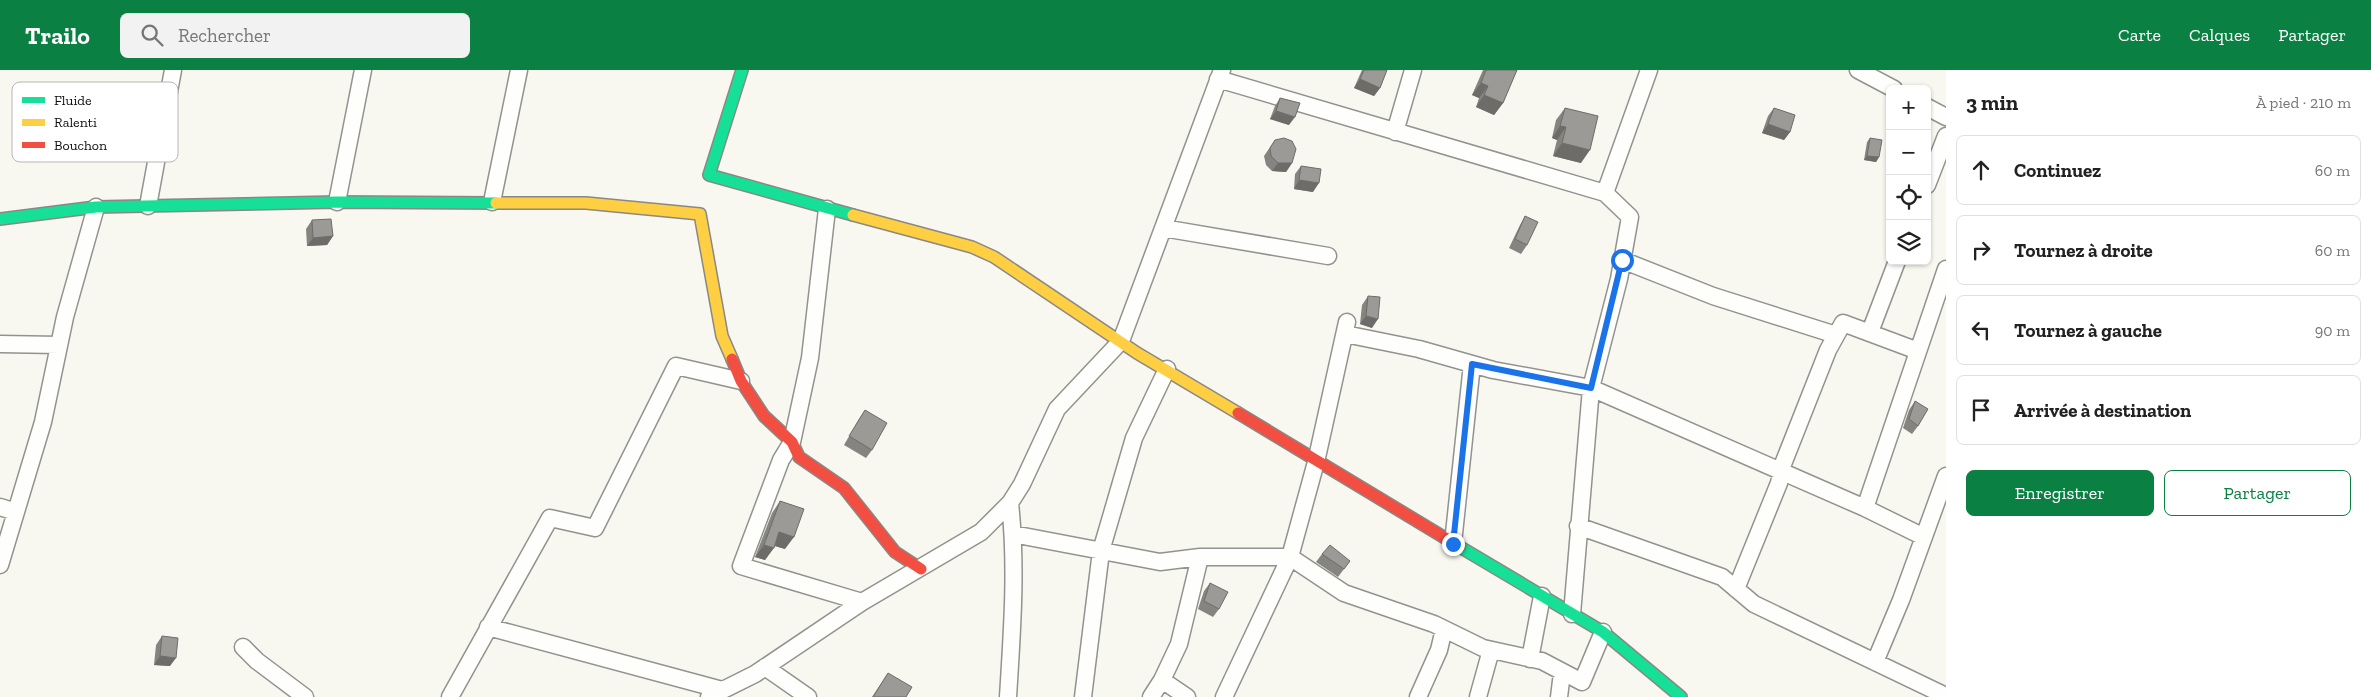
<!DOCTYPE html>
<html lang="fr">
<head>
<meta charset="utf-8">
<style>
  :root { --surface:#fff; --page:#f2f2f2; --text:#222; --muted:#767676; --line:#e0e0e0; --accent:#0b8043 }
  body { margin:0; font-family:"Zilla Slab",serif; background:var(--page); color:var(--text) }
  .controls { position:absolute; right:15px; top:15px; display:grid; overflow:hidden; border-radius:8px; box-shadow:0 1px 4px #0004 }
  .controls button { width:45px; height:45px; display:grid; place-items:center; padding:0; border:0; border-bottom:1px solid var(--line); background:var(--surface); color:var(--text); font:25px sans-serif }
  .stop { position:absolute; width:15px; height:15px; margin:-11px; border:4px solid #1a73e8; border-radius:50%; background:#fff }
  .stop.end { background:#1a73e8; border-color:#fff; box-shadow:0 1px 5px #0008 }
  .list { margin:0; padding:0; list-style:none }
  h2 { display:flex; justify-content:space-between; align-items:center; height:65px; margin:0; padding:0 20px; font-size:21px }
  h2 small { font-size:16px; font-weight:400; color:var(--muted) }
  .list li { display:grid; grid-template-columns:32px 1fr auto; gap:15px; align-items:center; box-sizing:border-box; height:70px; margin:0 10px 10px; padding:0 10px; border:1px solid var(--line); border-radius:8px }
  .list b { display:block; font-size:19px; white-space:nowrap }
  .list em { font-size:16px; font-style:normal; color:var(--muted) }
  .actions { display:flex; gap:10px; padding:15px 20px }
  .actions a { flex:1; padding:11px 0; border:1px solid var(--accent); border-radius:8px; text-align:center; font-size:18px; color:var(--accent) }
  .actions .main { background:var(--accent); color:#fff }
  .icon { flex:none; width:28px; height:28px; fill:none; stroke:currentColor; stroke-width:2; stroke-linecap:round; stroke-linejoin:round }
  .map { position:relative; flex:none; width:1946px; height:627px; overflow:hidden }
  header { display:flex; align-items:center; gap:30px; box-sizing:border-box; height:70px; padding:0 25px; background:var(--accent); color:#fff }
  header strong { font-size:24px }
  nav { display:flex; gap:28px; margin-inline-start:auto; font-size:18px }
  .search { width:350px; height:45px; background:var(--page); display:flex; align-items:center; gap:12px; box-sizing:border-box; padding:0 18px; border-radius:8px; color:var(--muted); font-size:19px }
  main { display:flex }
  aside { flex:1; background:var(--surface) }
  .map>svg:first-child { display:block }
</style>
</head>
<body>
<header>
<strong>Trailo</strong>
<div class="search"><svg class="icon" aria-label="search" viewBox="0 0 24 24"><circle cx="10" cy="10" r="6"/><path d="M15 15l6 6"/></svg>Rechercher</div>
<nav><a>Carte</a><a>Calques</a><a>Partager</a></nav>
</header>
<main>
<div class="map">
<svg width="1946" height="627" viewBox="0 0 1946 627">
  <rect width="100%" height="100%" fill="#f9f8f0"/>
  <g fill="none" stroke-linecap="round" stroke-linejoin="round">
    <!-- street casing -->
    <g stroke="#92928e" stroke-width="19">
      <path id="street" d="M 1858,0 L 1894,19
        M 1218,9 L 1605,123
        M 1927,37 L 1946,47
        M 1395,62 L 1413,0
        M 1927,115 L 1946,66
        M 337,132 L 363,0
        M 492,132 L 519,0
        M 148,136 L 173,0
        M 827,139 L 810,288 L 792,372 L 781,390 L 741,496 L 862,532
        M 1163,158 L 1328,186
        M 1622,190 L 1713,226 L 1836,265
        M 1870,262 L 1897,191
        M 1345,264 L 1419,279 L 1493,300 L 1591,318 L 1865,438 L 1924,467
        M 0,274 L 59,275
        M 0,437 L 16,442
        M 1865,438 L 1946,199
        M 1578,456 L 1722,507 L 1754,534 L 1946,626
        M 1013,464 L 1160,492 L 1200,487 L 1290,487 L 1344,523 L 1434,554 L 1483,578 L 1542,591 L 1582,612 L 1603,562
        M 1453,473 L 1472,294
        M 0,495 L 43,352 L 65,247 L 96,137
        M 1736,519 L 1779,413 L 1783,394 L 1828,280 L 1843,253 L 1918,281
        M 1572,544 L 1591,318 L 1619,209 L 1630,147 L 1605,123 L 1649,0
        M 488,557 L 722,620
        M 243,577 L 257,591 L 305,627
        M 1530,589 L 1542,526
        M 1875,592 L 1901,530 L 1946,406
        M 765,597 L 808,627
        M 1162,610 L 1187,627
        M 450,627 L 550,448 L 595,458 L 676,296 L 741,311
        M 709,627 L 755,604 L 862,532 L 981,462 L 1010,433 L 1022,414 L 1057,339 L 1121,271 L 1222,0
        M 1008,627 C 1012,562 1017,498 1010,433
        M 1083,627 L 1101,481 L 1134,368 L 1167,299
        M 1151,627 L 1162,610 L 1179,574 L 1200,487
        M 1224,627 L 1290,487 L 1316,392 L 1347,252
        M 1418,627 L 1439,580 L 1444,559
        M 1478,627 L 1491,580
        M 1559,627 L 1562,603"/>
    </g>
    <!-- fast casing -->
    <g stroke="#898885" stroke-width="14">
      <path id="fast" d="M 742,0 L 709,105 L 853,145
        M 0,149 L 96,137 L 337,132 L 496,133
        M 1460,477 L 1603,562 L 1681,627"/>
    </g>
    <!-- slow casing -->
    <g stroke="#898885" stroke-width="14">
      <path id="slow" d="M 496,133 L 586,133 L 700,144 L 722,266 L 732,289
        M 853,145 L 972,177 L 994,187 L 1137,283 L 1238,343"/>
    </g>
    <!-- jam casing -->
    <g stroke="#898885" stroke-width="14">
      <path id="jam" d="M 732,289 L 741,311 L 764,346 L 792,372 L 799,387 L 844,418 L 895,482 L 921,499
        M 1238,343 L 1460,477"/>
    </g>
    <!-- street -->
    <use href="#street" stroke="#fefefd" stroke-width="16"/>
    <!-- fast -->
    <use href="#fast" stroke="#16e098" stroke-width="11"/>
    <!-- slow -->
    <use href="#slow" stroke="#ffcf43" stroke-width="11"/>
    <!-- jam -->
    <use href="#jam" stroke="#f24e42" stroke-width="11"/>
  </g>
  <!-- wall -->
  <path fill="#868481" d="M 1362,0 L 1387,0 L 1380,18 L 1374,26 L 1354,18 Z
    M 1483,0 L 1517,0 L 1503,33 L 1494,45 L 1476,37 L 1479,28 L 1472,25 Z
    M 1280,28 L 1289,55 L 1270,49 L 1275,36 Z
    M 1565,38 L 1581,93 L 1553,86 L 1557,70 L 1552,68 L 1556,50 Z
    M 1774,38 L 1790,62 L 1784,70 L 1762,63 L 1768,46 Z
    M 1870,68 L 1879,87 L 1876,92 L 1864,90 L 1867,72 Z
    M 1275,70 L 1292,93 L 1286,102 L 1272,101 L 1266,95 L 1264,86 Z
    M 1301,96 L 1313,122 L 1294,119 L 1295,104 Z
    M 1525,146 L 1527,175 L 1521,184 L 1509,178 L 1520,155 Z
    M 312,150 L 333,166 L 327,175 L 307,176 L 306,159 Z
    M 1368,226 L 1372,258 L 1360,254 L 1362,235 Z
    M 1915,331 L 1918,356 L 1912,364 L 1903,358 L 1909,340 Z
    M 865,340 L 872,380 L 866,388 L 844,375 L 859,349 Z
    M 780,431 L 785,479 L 774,476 L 765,490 L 755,487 L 772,443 Z
    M 1322,484 L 1350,491 L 1338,507 L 1316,492 Z
    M 1210,513 L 1219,539 L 1213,547 L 1198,539 L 1204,521 Z
    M 162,566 L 170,596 L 154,595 L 156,575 Z
    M 888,603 L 906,627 L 872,627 Z"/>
  <!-- shaded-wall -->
  <path fill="#6d6c69" d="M 1360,9 L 1380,18 L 1374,26 L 1354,18 Z
    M 1481,13 L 1488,16 L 1479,28 L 1472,25 Z
    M 1484,25 L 1503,33 L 1494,45 L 1476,37 Z
    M 1276,41 L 1295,47 L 1289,55 L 1270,49 Z
    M 1768,54 L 1790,62 L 1784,70 L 1762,63 Z
    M 1560,56 L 1566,57 L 1557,70 L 1552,68 Z
    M 1562,73 L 1590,80 L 1581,93 L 1553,86 Z
    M 1867,86 L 1879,87 L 1876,92 L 1864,90 Z
    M 1278,93 L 1292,93 L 1286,102 L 1272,101 Z
    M 1299,110 L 1319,113 L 1313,122 L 1294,119 Z
    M 333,166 L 327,175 L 307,176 L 313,168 Z
    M 1366,246 L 1378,249 L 1372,258 L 1360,254 Z
    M 779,462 L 794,467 L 785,479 L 770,474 Z
    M 764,475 L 774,478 L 765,490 L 755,487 Z
    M 160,586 L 176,588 L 170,596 L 154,595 Z"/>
  <!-- building -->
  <path fill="#9c9a96" stroke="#6d6c69" d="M 1364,0 L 1387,0 L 1380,18 L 1360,9 Z
    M 1486,0 L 1517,0 L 1503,33 L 1484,25 L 1488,16 L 1481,13 Z
    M 1280,28 L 1300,33 L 1295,47 L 1276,41 Z
    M 1565,38 L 1598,46 L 1590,80 L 1562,73 L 1566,57 L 1560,56 Z
    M 1774,38 L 1795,45 L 1790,62 L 1768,54 Z
    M 1284,68 L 1292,71 L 1296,79 L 1292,93 L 1278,93 L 1271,86 L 1270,78 L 1275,70 Z
    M 1870,68 L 1882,70 L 1879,87 L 1867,86 Z
    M 1301,96 L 1321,99 L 1319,113 L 1299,110 Z
    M 1525,146 L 1538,152 L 1527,175 L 1515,169 Z
    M 331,149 L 333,166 L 313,168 L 312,150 Z
    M 1368,226 L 1380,227 L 1378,249 L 1366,246 Z
    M 1915,331 L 1928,339 L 1918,356 L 1909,349 Z
    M 865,340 L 887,353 L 872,380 L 849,366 Z
    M 780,431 L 804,439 L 794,467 L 779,462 L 774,478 L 764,475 Z
    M 1330,475 L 1350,491 L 1344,499 L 1322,484 Z
    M 1210,513 L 1228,522 L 1219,539 L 1204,531 Z
    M 162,566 L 178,568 L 176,588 L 160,586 Z
    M 888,603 L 912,617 L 906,627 L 873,627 Z"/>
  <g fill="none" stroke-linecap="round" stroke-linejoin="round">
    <!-- route -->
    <path stroke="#1a73e8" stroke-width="6" d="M 1453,474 L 1472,294 L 1591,318 L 1622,190"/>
  </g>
  <!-- legend -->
  <rect x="12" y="12" width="166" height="80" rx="8" fill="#fff" stroke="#b6b6b6" stroke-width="1"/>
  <rect x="22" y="27" width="23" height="6" fill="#16e098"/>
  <rect x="22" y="49" width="23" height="7" fill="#ffcf43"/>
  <rect x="22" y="72" width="23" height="6" fill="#f24e42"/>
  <g font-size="14" fill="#0b0b0b">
    <text x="54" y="35">Fluide</text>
    <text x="54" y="57">Ralenti</text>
    <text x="54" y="80">Bouchon</text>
  </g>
</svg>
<div class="controls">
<button>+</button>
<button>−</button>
<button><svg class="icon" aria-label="locate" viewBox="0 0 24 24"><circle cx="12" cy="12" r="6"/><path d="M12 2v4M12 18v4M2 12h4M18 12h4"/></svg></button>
<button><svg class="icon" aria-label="layers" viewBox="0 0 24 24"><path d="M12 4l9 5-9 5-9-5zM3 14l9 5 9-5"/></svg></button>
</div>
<div class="stop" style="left:1622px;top:190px"></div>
<div class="stop end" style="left:1453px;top:474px"></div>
</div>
<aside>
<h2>3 min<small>À pied · 210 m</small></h2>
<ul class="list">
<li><svg class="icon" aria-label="ahead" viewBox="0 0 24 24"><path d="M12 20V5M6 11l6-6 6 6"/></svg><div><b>Continuez</b></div><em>60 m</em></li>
<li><svg class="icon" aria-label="right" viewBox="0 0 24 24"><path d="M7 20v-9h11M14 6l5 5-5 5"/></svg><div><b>Tournez à droite</b></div><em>60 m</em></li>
<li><svg class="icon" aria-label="left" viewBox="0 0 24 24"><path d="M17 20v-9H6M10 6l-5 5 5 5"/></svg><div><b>Tournez à gauche</b></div><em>90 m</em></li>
<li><svg class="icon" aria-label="arrive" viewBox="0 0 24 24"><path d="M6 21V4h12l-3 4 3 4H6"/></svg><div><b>Arrivée à destination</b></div></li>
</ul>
<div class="actions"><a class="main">Enregistrer</a><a>Partager</a></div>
</aside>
</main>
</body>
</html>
